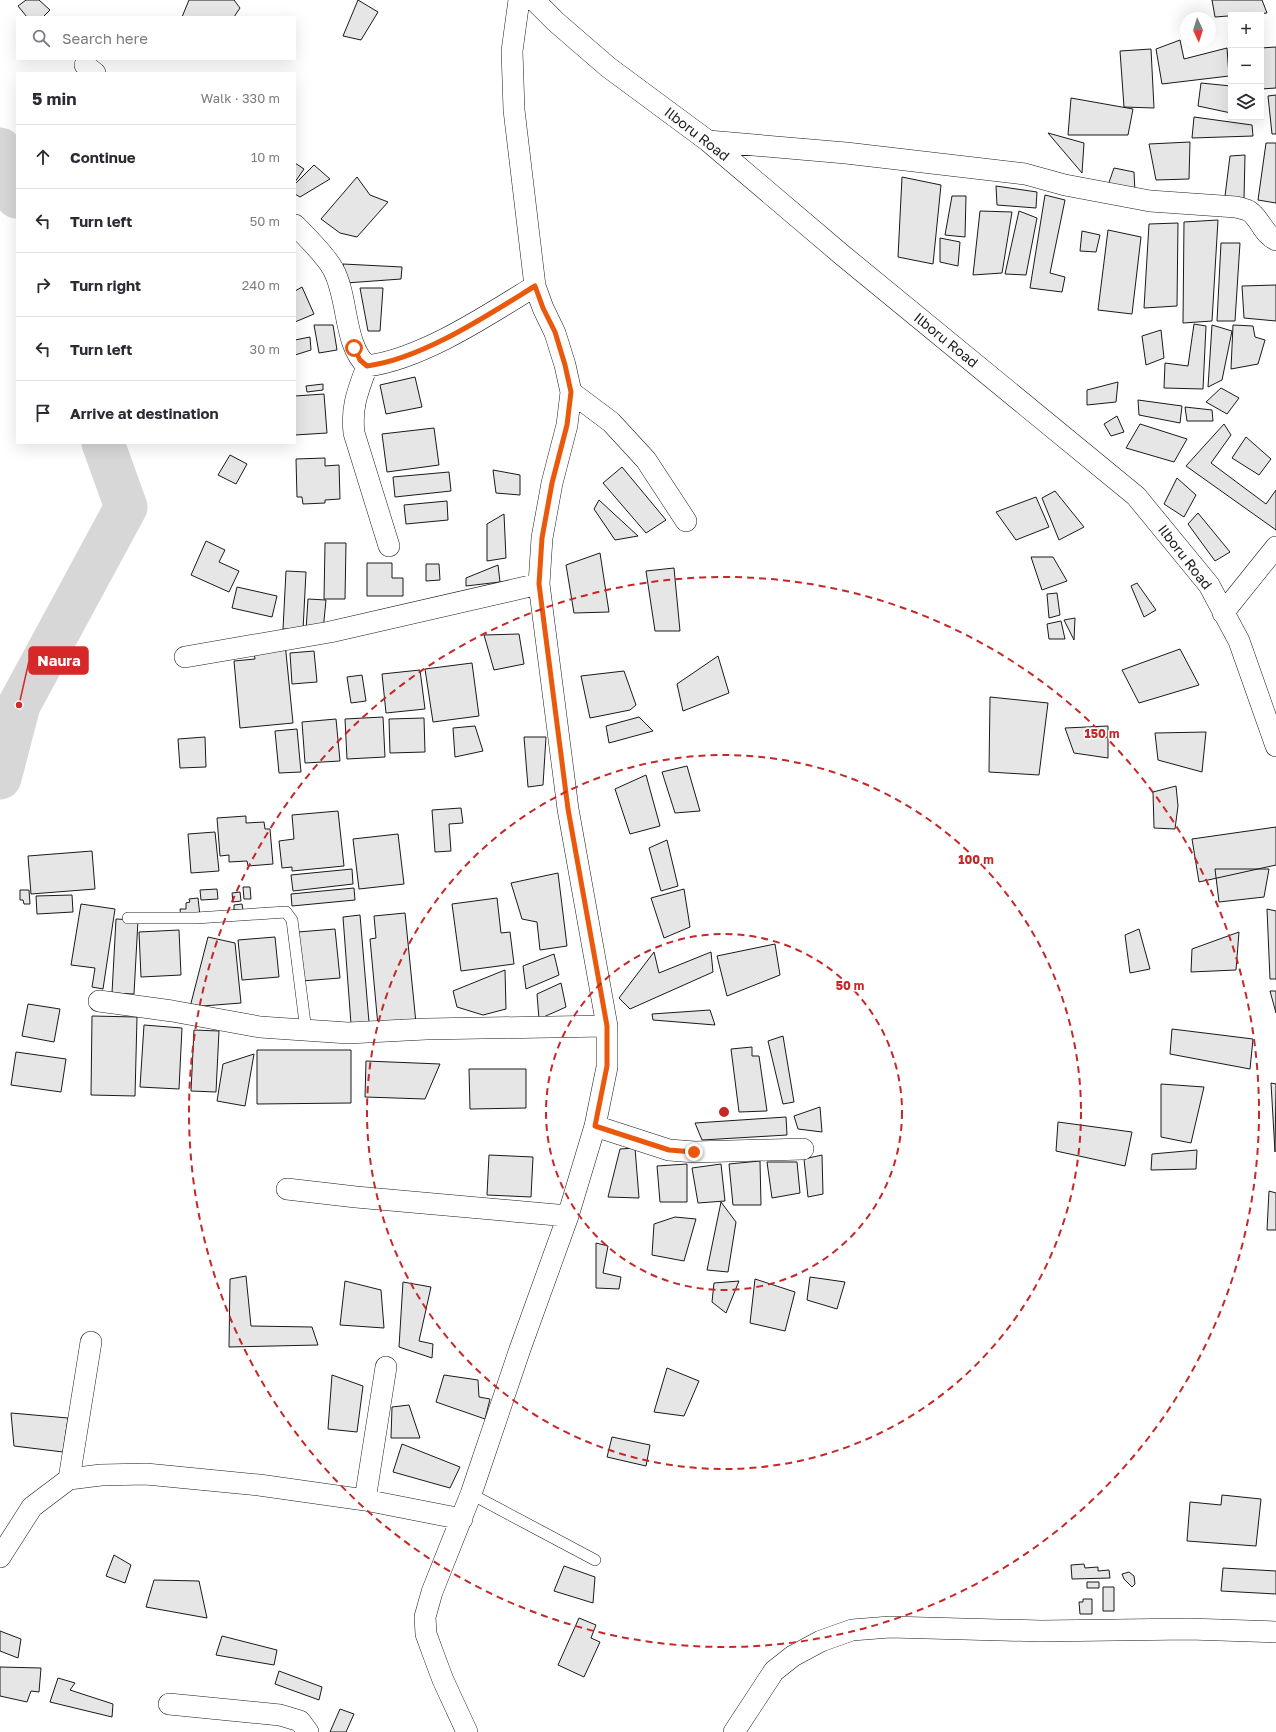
<!DOCTYPE html>
<html lang="en">
<head>
<meta charset="utf-8">
<style>
  :root { --surface:#fff; --page:#f2f2f3; --text:#2b2b33; --muted:#7c7c81; --line:#e1e1e2 }
  body { margin:0; font-family:"Golos Text",sans-serif; background:var(--page); color:var(--text) }
  .controls { position:absolute; right:12px; top:12px; display:grid; overflow:hidden; border-radius:0px; box-shadow:0 4px 16px #0002 }
  .controls button { width:36px; height:36px; display:grid; place-items:center; padding:0; border:0; border-bottom:1px solid var(--line); background:var(--surface); color:var(--text); font:20px sans-serif }
  .compass { position:absolute; left:1180px; top:12px; width:36px; height:36px; border-radius:50%; background:var(--surface); box-shadow:0 4px 16px #0002; rotate:176deg }
  .stop { position:absolute; width:12px; height:12px; margin:-9px; border:3px solid #ea580c; border-radius:50%; background:#fff }
  .stop.end { background:#ea580c; border-color:#fff; box-shadow:0 1px 4px #0008 }
  .list { margin:0; padding:0; list-style:none }
  h2 { display:flex; justify-content:space-between; align-items:center; height:52px; margin:0; padding:0 16px; font-size:17px }
  h2 small { font-size:13px; font-weight:400; color:var(--muted) }
  .list li { display:grid; grid-template-columns:26px 1fr auto; gap:12px; align-items:center; box-sizing:border-box; height:64px; padding:0 16px; border-top:1px solid var(--line) }
  .list b { display:block; font-size:15px; white-space:nowrap }
  .list em { font-size:13px; font-style:normal; color:var(--muted) }
  .icon { flex:none; width:22px; height:22px; fill:none; stroke:currentColor; stroke-width:2; stroke-linecap:round; stroke-linejoin:round }
  .map { position:relative; flex:none; width:1276px; height:1732px; overflow:hidden }
  .search { position:absolute; background:var(--surface); box-shadow:0 4px 16px #0002; left:16px; top:16px; width:280px; height:44px; display:flex; align-items:center; gap:10px; box-sizing:border-box; padding:0 14px; border-radius:0px; color:var(--muted); font-size:15px }
  .panel { position:absolute; background:var(--surface); box-shadow:0 4px 16px #0002; left:16px; top:72px; width:280px; height:372px; border-radius:0px }
  .map>svg:first-child { display:block }
</style>
</head>
<body>
<div class="map">
<svg width="1276" height="1732" viewBox="0 0 1276 1732">
  <rect width="100%" height="100%" fill="#fff"/>
  <g fill="none" stroke-linecap="round" stroke-linejoin="round">
    <!-- river -->
    <path stroke="#d7d7d7" stroke-width="43" d="M 0,149 L 17,197
      M 0,778 L 19,705 L 126,507 L 103,443"/>
  </g>
  <!-- building -->
  <path fill="#e6e6e6" stroke="#1a1a1a" d="M 26,0 L 39,0 L 50,10 L 43,17 L 27,17 L 18,6 Z
    M 189,0 L 234,0 L 240,8 L 234,17 L 182,17 Z
    M 358,0 L 378,12 L 361,40 L 343,36 Z
    M 1212,0 L 1262,0 L 1267,13 L 1215,17 Z
    M 1180,40 L 1184,59 L 1227,48 L 1229,76 L 1162,84 L 1156,49 Z
    M 1276,47 L 1276,88 L 1261,89 L 1261,48 Z
    M 1151,49 L 1154,108 L 1124,107 L 1120,51 Z
    M 1201,83 L 1231,86 L 1231,113 L 1198,106 Z
    M 1276,95 L 1276,134 L 1272,134 L 1268,96 Z
    M 1071,98 L 1133,109 L 1128,135 L 1068,135 Z
    M 1194,117 L 1252,125 L 1253,136 L 1192,138 Z
    M 1048,133 L 1084,143 L 1082,173 Z
    M 1190,142 L 1189,179 L 1156,180 L 1149,144 Z
    M 1266,143 L 1276,143 L 1276,203 L 1258,200 Z
    M 1245,155 L 1244,199 L 1225,196 L 1230,156 Z
    M 295,163 L 304,169 L 295,182 Z
    M 314,165 L 330,179 L 300,197 L 295,194 L 295,184 Z
    M 1114,168 L 1134,172 L 1135,192 L 1107,188 Z
    M 357,177 L 370,195 L 388,202 L 357,237 L 340,233 L 321,219 Z
    M 902,177 L 941,185 L 933,264 L 898,257 Z
    M 996,186 L 1037,192 L 1036,208 L 997,205 Z
    M 1045,195 L 1065,200 L 1050,273 L 1065,277 L 1062,292 L 1030,288 Z
    M 952,196 L 966,196 L 965,237 L 945,235 Z
    M 980,211 L 1012,212 L 1002,273 L 973,275 Z
    M 1019,211 L 1037,218 L 1026,275 L 1005,274 Z
    M 1218,220 L 1212,321 L 1183,323 L 1184,222 Z
    M 1178,223 L 1177,306 L 1144,308 L 1149,224 Z
    M 1108,230 L 1141,237 L 1132,314 L 1098,310 Z
    M 1082,231 L 1100,235 L 1096,252 L 1080,251 Z
    M 940,238 L 960,242 L 958,266 L 940,262 Z
    M 1221,243 L 1240,243 L 1235,321 L 1217,321 Z
    M 343,264 L 402,267 L 401,279 L 346,283 Z
    M 1276,285 L 1276,321 L 1244,318 L 1242,286 Z
    M 302,287 L 314,314 L 295,322 L 295,291 Z
    M 360,288 L 383,288 L 380,331 L 368,331 Z
    M 1194,324 L 1206,326 L 1203,389 L 1164,388 L 1165,363 L 1188,366 Z
    M 314,325 L 333,325 L 337,350 L 319,353 Z
    M 1212,325 L 1232,331 L 1222,380 L 1208,387 Z
    M 1233,325 L 1253,326 L 1255,337 L 1265,340 L 1258,364 L 1231,369 Z
    M 1161,330 L 1164,358 L 1146,365 L 1142,336 Z
    M 310,337 L 311,350 L 295,355 L 295,340 Z
    M 415,377 L 422,407 L 386,414 L 380,385 Z
    M 1118,382 L 1116,402 L 1087,405 L 1087,390 Z
    M 323,384 L 323,390 L 307,392 L 306,386 Z
    M 1221,388 L 1239,398 L 1227,414 L 1206,402 Z
    M 324,394 L 327,433 L 295,435 L 295,396 Z
    M 1138,400 L 1182,406 L 1180,423 L 1139,415 Z
    M 1185,407 L 1212,410 L 1213,421 L 1187,421 Z
    M 1117,416 L 1124,432 L 1111,436 L 1104,424 Z
    M 1140,424 L 1187,439 L 1174,462 L 1126,448 Z
    M 1224,424 L 1231,435 L 1211,463 L 1266,504 L 1276,490 L 1276,530 L 1186,466 Z
    M 434,428 L 439,465 L 387,472 L 382,434 Z
    M 1246,437 L 1271,459 L 1259,475 L 1232,458 Z
    M 230,455 L 247,464 L 236,484 L 218,475 Z
    M 325,458 L 325,466 L 339,465 L 340,499 L 325,500 L 325,503 L 303,504 L 302,497 L 297,497 L 296,459 Z
    M 622,467 L 666,520 L 646,533 L 603,483 Z
    M 493,470 L 520,475 L 520,495 L 496,493 Z
    M 449,472 L 451,491 L 395,497 L 393,477 Z
    M 1177,478 L 1196,495 L 1184,517 L 1164,504 Z
    M 1055,491 L 1084,527 L 1059,540 L 1042,498 Z
    M 1036,497 L 1049,527 L 1016,540 L 996,512 Z
    M 599,500 L 638,536 L 615,540 L 594,509 Z
    M 447,501 L 448,520 L 406,524 L 404,505 Z
    M 1198,513 L 1230,552 L 1215,561 L 1188,524 Z
    M 504,514 L 506,558 L 487,561 L 487,524 Z
    M 206,541 L 225,550 L 219,562 L 239,571 L 229,592 L 191,575 Z
    M 325,543 L 346,543 L 345,599 L 324,599 Z
    M 600,553 L 609,612 L 574,613 L 566,565 Z
    M 1031,557 L 1053,557 L 1067,581 L 1042,590 Z
    M 367,563 L 392,563 L 392,578 L 403,578 L 403,596 L 367,596 Z
    M 426,564 L 439,564 L 440,580 L 426,581 Z
    M 498,565 L 500,582 L 466,586 L 466,578 Z
    M 674,568 L 680,631 L 655,631 L 646,571 Z
    M 286,571 L 306,572 L 303,630 L 283,629 Z
    M 1137,583 L 1156,610 L 1144,617 L 1131,586 Z
    M 237,587 L 277,596 L 272,617 L 232,608 Z
    M 1057,593 L 1060,615 L 1049,618 L 1047,594 Z
    M 308,599 L 326,600 L 323,631 L 306,630 Z
    M 1075,618 L 1074,640 L 1064,620 Z
    M 1061,621 L 1065,639 L 1049,639 L 1047,624 Z
    M 519,634 L 524,664 L 494,670 L 484,635 Z
    M 285,643 L 293,723 L 240,728 L 234,661 L 255,659 L 253,646 Z
    M 1180,649 L 1199,685 L 1139,703 L 1122,670 Z
    M 314,651 L 317,682 L 292,684 L 290,653 Z
    M 718,656 L 729,693 L 683,711 L 677,684 Z
    M 472,663 L 479,716 L 433,722 L 425,669 Z
    M 420,670 L 425,709 L 386,713 L 382,674 Z
    M 624,671 L 636,705 L 630,710 L 590,718 L 581,676 Z
    M 362,675 L 366,701 L 351,703 L 347,677 Z
    M 990,697 L 1048,703 L 1039,775 L 989,772 Z
    M 383,717 L 385,757 L 347,759 L 345,719 Z
    M 639,717 L 653,731 L 609,743 L 606,726 Z
    M 424,718 L 425,752 L 390,753 L 389,719 Z
    M 336,719 L 340,761 L 305,763 L 302,722 Z
    M 475,726 L 483,751 L 455,757 L 453,728 Z
    M 1108,726 L 1108,758 L 1074,753 L 1065,728 Z
    M 297,729 L 301,772 L 279,773 L 275,731 Z
    M 1206,732 L 1202,772 L 1158,760 L 1155,733 Z
    M 205,737 L 206,767 L 180,768 L 178,739 Z
    M 524,737 L 546,737 L 543,785 L 528,787 Z
    M 687,766 L 700,811 L 675,813 L 662,772 Z
    M 646,775 L 660,826 L 630,834 L 615,789 Z
    M 1176,786 L 1178,806 L 1175,829 L 1154,828 L 1153,792 Z
    M 461,808 L 463,823 L 449,824 L 451,851 L 435,852 L 432,810 Z
    M 338,811 L 344,866 L 292,871 L 292,867 L 282,868 L 279,841 L 294,839 L 292,815 Z
    M 246,816 L 246,823 L 264,822 L 265,829 L 270,829 L 273,864 L 248,866 L 247,861 L 229,862 L 229,855 L 220,856 L 217,818 Z
    M 1276,827 L 1276,865 L 1199,882 L 1192,839 Z
    M 215,832 L 219,871 L 191,873 L 188,834 Z
    M 398,834 L 404,884 L 359,889 L 353,839 Z
    M 667,840 L 678,886 L 661,891 L 649,848 Z
    M 92,851 L 95,889 L 31,894 L 28,856 Z
    M 352,869 L 353,884 L 293,891 L 291,875 Z
    M 1215,869 L 1269,869 L 1264,897 L 1219,902 Z
    M 558,873 L 567,946 L 540,950 L 537,922 L 522,919 L 511,883 Z
    M 243,887 L 250,887 L 251,899 L 244,899 Z
    M 354,888 L 355,900 L 292,906 L 291,894 Z
    M 217,889 L 218,899 L 201,900 L 200,890 Z
    M 684,889 L 690,927 L 664,938 L 651,898 Z
    M 20,890 L 29,890 L 30,904 L 24,904 L 23,900 L 20,900 Z
    M 240,892 L 241,901 L 233,902 L 232,893 Z
    M 72,895 L 73,912 L 37,914 L 36,896 Z
    M 198,898 L 200,916 L 181,918 L 180,909 L 186,909 L 186,903 L 190,902 L 189,899 Z
    M 497,898 L 501,933 L 510,932 L 514,964 L 461,971 L 452,904 Z
    M 81,904 L 115,909 L 103,989 L 92,987 L 95,968 L 71,965 Z
    M 242,904 L 243,910 L 234,910 L 234,905 Z
    M 1267,909 L 1276,911 L 1276,979 L 1270,979 Z
    M 405,913 L 416,1023 L 378,1026 L 370,939 L 376,938 L 374,916 Z
    M 360,915 L 369,1022 L 351,1024 L 343,917 Z
    M 116,919 L 138,920 L 134,994 L 112,993 Z
    M 335,929 L 340,978 L 302,981 L 298,932 Z
    M 1139,929 L 1150,969 L 1130,973 L 1125,935 Z
    M 179,930 L 181,975 L 141,977 L 139,932 Z
    M 1239,932 L 1236,970 L 1191,972 L 1192,949 Z
    M 208,937 L 235,943 L 241,1003 L 190,1007 Z
    M 275,937 L 279,977 L 242,980 L 238,940 Z
    M 775,944 L 780,975 L 727,996 L 717,956 Z
    M 654,952 L 659,973 L 711,952 L 713,972 L 630,1009 L 619,998 Z
    M 554,954 L 559,975 L 526,989 L 523,966 Z
    M 505,970 L 506,1009 L 483,1015 L 457,1007 L 453,991 Z
    M 561,983 L 566,1007 L 539,1019 L 537,994 Z
    M 1270,991 L 1276,991 L 1276,1013 Z
    M 28,1004 L 60,1009 L 54,1042 L 22,1036 Z
    M 710,1010 L 715,1025 L 653,1020 L 652,1014 Z
    M 92,1016 L 137,1017 L 135,1096 L 91,1095 Z
    M 144,1025 L 182,1028 L 179,1089 L 140,1087 Z
    M 1172,1029 L 1253,1039 L 1250,1069 L 1170,1054 Z
    M 194,1030 L 219,1031 L 216,1092 L 191,1091 Z
    M 783,1036 L 794,1102 L 783,1104 L 768,1041 Z
    M 752,1047 L 752,1056 L 759,1056 L 767,1111 L 739,1112 L 731,1049 Z
    M 257,1050 L 351,1050 L 351,1103 L 257,1104 Z
    M 16,1052 L 66,1059 L 61,1092 L 11,1085 Z
    M 254,1054 L 245,1106 L 217,1101 L 223,1064 Z
    M 366,1061 L 440,1064 L 425,1099 L 365,1097 Z
    M 469,1069 L 526,1069 L 526,1108 L 470,1109 Z
    M 1271,1083 L 1276,1084 L 1275,1152 Z
    M 1161,1084 L 1204,1087 L 1191,1143 L 1161,1137 Z
    M 820,1107 L 822,1132 L 798,1129 L 794,1116 Z
    M 786,1117 L 787,1135 L 702,1140 L 695,1123 Z
    M 1058,1122 L 1132,1132 L 1125,1166 L 1056,1151 Z
    M 635,1148 L 639,1198 L 608,1197 L 620,1149 Z
    M 1197,1150 L 1196,1169 L 1151,1170 L 1152,1154 Z
    M 489,1155 L 533,1157 L 531,1197 L 487,1195 Z
    M 822,1155 L 823,1194 L 808,1197 L 804,1159 Z
    M 760,1161 L 761,1205 L 733,1205 L 729,1164 Z
    M 767,1162 L 797,1162 L 800,1193 L 772,1198 Z
    M 687,1164 L 687,1202 L 660,1202 L 657,1166 Z
    M 721,1164 L 725,1201 L 698,1203 L 692,1168 Z
    M 1269,1191 L 1276,1193 L 1276,1230 L 1267,1230 Z
    M 721,1202 L 736,1222 L 728,1272 L 707,1270 Z
    M 675,1217 L 696,1219 L 684,1261 L 652,1255 L 654,1224 Z
    M 596,1243 L 608,1246 L 603,1273 L 621,1277 L 619,1289 L 596,1288 Z
    M 246,1276 L 251,1326 L 312,1327 L 318,1345 L 229,1347 L 230,1279 Z
    M 810,1277 L 845,1282 L 837,1309 L 807,1300 Z
    M 755,1279 L 795,1292 L 785,1331 L 750,1323 Z
    M 345,1281 L 381,1290 L 384,1328 L 340,1325 Z
    M 739,1281 L 726,1313 L 712,1302 L 714,1283 Z
    M 403,1282 L 431,1287 L 419,1341 L 433,1344 L 432,1358 L 399,1347 Z
    M 667,1368 L 699,1381 L 684,1416 L 654,1412 Z
    M 332,1375 L 363,1386 L 357,1432 L 328,1429 Z
    M 444,1375 L 478,1380 L 479,1397 L 490,1399 L 485,1419 L 436,1402 Z
    M 409,1405 L 420,1438 L 391,1438 L 392,1407 Z
    M 11,1413 L 68,1418 L 63,1452 L 14,1446 Z
    M 612,1437 L 650,1445 L 646,1466 L 607,1457 Z
    M 402,1444 L 460,1467 L 450,1488 L 393,1472 Z
    M 1222,1495 L 1261,1499 L 1256,1546 L 1187,1541 L 1190,1502 L 1221,1505 Z
    M 114,1555 L 131,1565 L 125,1583 L 106,1576 Z
    M 1084,1564 L 1085,1568 L 1098,1567 L 1098,1571 L 1109,1570 L 1110,1578 L 1072,1579 L 1071,1565 Z
    M 564,1566 L 595,1577 L 593,1603 L 554,1591 Z
    M 1223,1568 L 1276,1571 L 1276,1594 L 1221,1591 Z
    M 1129,1572 L 1134,1576 L 1135,1584 L 1132,1587 L 1124,1579 L 1122,1574 Z
    M 154,1580 L 199,1581 L 207,1618 L 146,1607 Z
    M 1087,1582 L 1099,1582 L 1099,1588 L 1087,1588 Z
    M 1103,1587 L 1114,1587 L 1114,1611 L 1103,1611 Z
    M 1083,1599 L 1092,1599 L 1092,1614 L 1080,1614 L 1079,1602 L 1083,1602 Z
    M 579,1618 L 596,1625 L 591,1638 L 600,1642 L 584,1677 L 558,1665 Z
    M 0,1631 L 21,1639 L 18,1658 L 0,1651 Z
    M 222,1636 L 277,1650 L 274,1665 L 216,1655 Z
    M 0,1667 L 41,1668 L 39,1692 L 31,1691 L 27,1702 L 0,1696 Z
    M 279,1671 L 322,1687 L 319,1700 L 275,1684 Z
    M 58,1678 L 75,1683 L 70,1690 L 113,1704 L 112,1717 L 50,1702 Z
    M 340,1709 L 354,1714 L 346,1732 L 330,1732 Z"/>
  <g fill="none" stroke-linecap="round" stroke-linejoin="round">
    <!-- lane casing -->
    <g stroke="#1a1a1a" stroke-width="12">
      <path id="lane" d="M 128,918 L 196,918 L 286,912 L 292,920 L 306,1031
        M 471,1494 L 595,1560"/>
    </g>
    <!-- street casing -->
    <g stroke="#1a1a1a" stroke-width="22">
      <path id="street" d="M 534,0 L 556,22 L 608,67 L 708,141 L 841,254 L 1136,496 L 1209,585 L 1239,641 L 1276,746
        M 85,65 L 95,73
        M 708,141 L 846,153 L 1025,174 L 1065,185 L 1150,201 L 1236,207 C 1240,208 1245,209 1249,211 C 1260,218 1263,234 1276,240
        M 295,225 C 306,236 326,256 333,269 C 349,298 343,344 367,366 C 422,359 488,315 535,286
        M 367,366 C 358,391 351,406 354,433 L 389,546
        M 571,392 L 611,422 L 646,460 L 686,521
        M 1223,613 L 1276,547
        M 185,657 L 330,632 L 539,584
        M 99,1001 L 172,1011 L 260,1027 L 348,1033 L 426,1029 L 607,1026
        M 595,1126 L 669,1150 L 695,1152 L 803,1149
        M 287,1189 L 356,1197 L 568,1216
        M 69,1479 L 91,1342
        M 365,1500 L 386,1367
        M 0,1557 L 32,1507 L 69,1479 L 101,1475 L 146,1474 L 259,1485 L 365,1500 L 462,1519
        M 169,1704 L 280,1715 L 300,1721 L 308,1732
        M 467,1732 L 443,1680 L 434,1656 L 426,1634 L 425,1617 L 432,1592 L 471,1494 L 520,1349 L 568,1216 L 595,1126 L 607,1067 L 607,1026 L 568,809 L 539,584 L 542,538 L 552,483 L 567,425 L 571,392 L 565,365 L 555,333 L 543,308 L 535,286 L 514,110 L 512,51 L 519,0
        M 734,1732 L 774,1671 L 793,1656 L 821,1641 L 852,1630 L 890,1627 L 1041,1631 L 1189,1629 L 1276,1632"/>
    </g>
    <!-- lane -->
    <use href="#lane" stroke="#fff" stroke-width="11"/>
    <!-- street -->
    <use href="#street" stroke="#fff" stroke-width="21"/>
  </g>
  <g fill="none" stroke-linecap="round" stroke-linejoin="round">
    <!-- route -->
    <path stroke="#ea580c" stroke-width="5" d="M 354,348 L 360,360 L 367,366 C 422,359 488,315 535,286 L 543,308 L 555,332 L 565,365 L 571,392 L 567,425 L 552,483 L 542,538 L 539,584 L 568,809 L 607,1026 L 607,1066 L 595,1126 L 669,1150 L 694,1152"/>
  </g>
  <!-- distance rings -->
  <g fill="none" stroke="#c62828" stroke-width="2" stroke-dasharray="7 5">
    <circle cx="724" cy="1112" r="178"/>
    <circle cx="724" cy="1112" r="357"/>
    <circle cx="724" cy="1112" r="535"/>
  </g>
  <g text-anchor="middle" stroke-width="3" stroke-linejoin="round" paint-order="stroke">
    <!-- street labels -->
    <g font-size="14" fill="#1a1a1a" stroke="#fff">
      <text transform="translate(697 134) rotate(38)" y="5">Ilboru Road</text>
      <text transform="translate(946 340) rotate(39)" y="5">Ilboru Road</text>
      <text transform="translate(1185 557) rotate(52)" y="5">Ilboru Road</text>
    </g>
  </g>
  <circle cx="724" cy="1112" r="6" fill="#c62828" stroke="#fff" stroke-width="2"/>
  <g font-size="12" text-anchor="middle" font-weight="bold" fill="#c62828" stroke="#fff" stroke-width="3" stroke-linejoin="round" paint-order="stroke">
    <text x="1102" y="738">150 m</text>
    <text x="976" y="864">100 m</text>
    <text x="850" y="990">50 m</text>
  </g>
  <!-- callouts -->
  <path fill="none" stroke="#d62828" stroke-width="1.5" d="M19 705L29 661"/>
  <circle fill="#d62828" stroke="#fff" stroke-width="1.5" cx="19" cy="705" r="4"/>
  <rect fill="#d62828" stroke="#d62828" stroke-width="1.5" x="29" y="647" width="59" height="27" rx="4"/>
  <g font-size="15" text-anchor="middle" font-weight="bold" fill="#fff">
    <text x="59" y="666">Naura</text>
  </g>
</svg>
<div class="controls">
<button>+</button>
<button>−</button>
<button><svg class="icon" aria-label="layers" viewBox="0 0 24 24"><path d="M12 4l9 5-9 5-9-5zM3 14l9 5 9-5"/></svg></button>
</div>
<svg class="compass" viewBox="-18 -18 36 36"><path d="M0-13l5 13h-10z" fill="#e53935"/><path d="M0 13l5-13h-10z" fill="#7c7c81"/></svg>
<div class="stop" style="left:354px;top:348px"></div>
<div class="stop end" style="left:694px;top:1152px"></div>
<div class="search"><svg class="icon" aria-label="search" viewBox="0 0 24 24"><circle cx="10" cy="10" r="6"/><path d="M15 15l6 6"/></svg>Search here</div>
<section class="panel">
<h2>5 min<small>Walk · 330 m</small></h2>
<ul class="list">
<li><svg class="icon" aria-label="ahead" viewBox="0 0 24 24"><path d="M12 20V5M6 11l6-6 6 6"/></svg><div><b>Continue</b></div><em>10 m</em></li>
<li><svg class="icon" aria-label="left" viewBox="0 0 24 24"><path d="M17 20v-9H6M10 6l-5 5 5 5"/></svg><div><b>Turn left</b></div><em>50 m</em></li>
<li><svg class="icon" aria-label="right" viewBox="0 0 24 24"><path d="M7 20v-9h11M14 6l5 5-5 5"/></svg><div><b>Turn right</b></div><em>240 m</em></li>
<li><svg class="icon" aria-label="left" viewBox="0 0 24 24"><path d="M17 20v-9H6M10 6l-5 5 5 5"/></svg><div><b>Turn left</b></div><em>30 m</em></li>
<li><svg class="icon" aria-label="arrive" viewBox="0 0 24 24"><path d="M6 21V4h12l-3 4 3 4H6"/></svg><div><b>Arrive at destination</b></div></li>
</ul>
</section>
</div>
</body>
</html>
